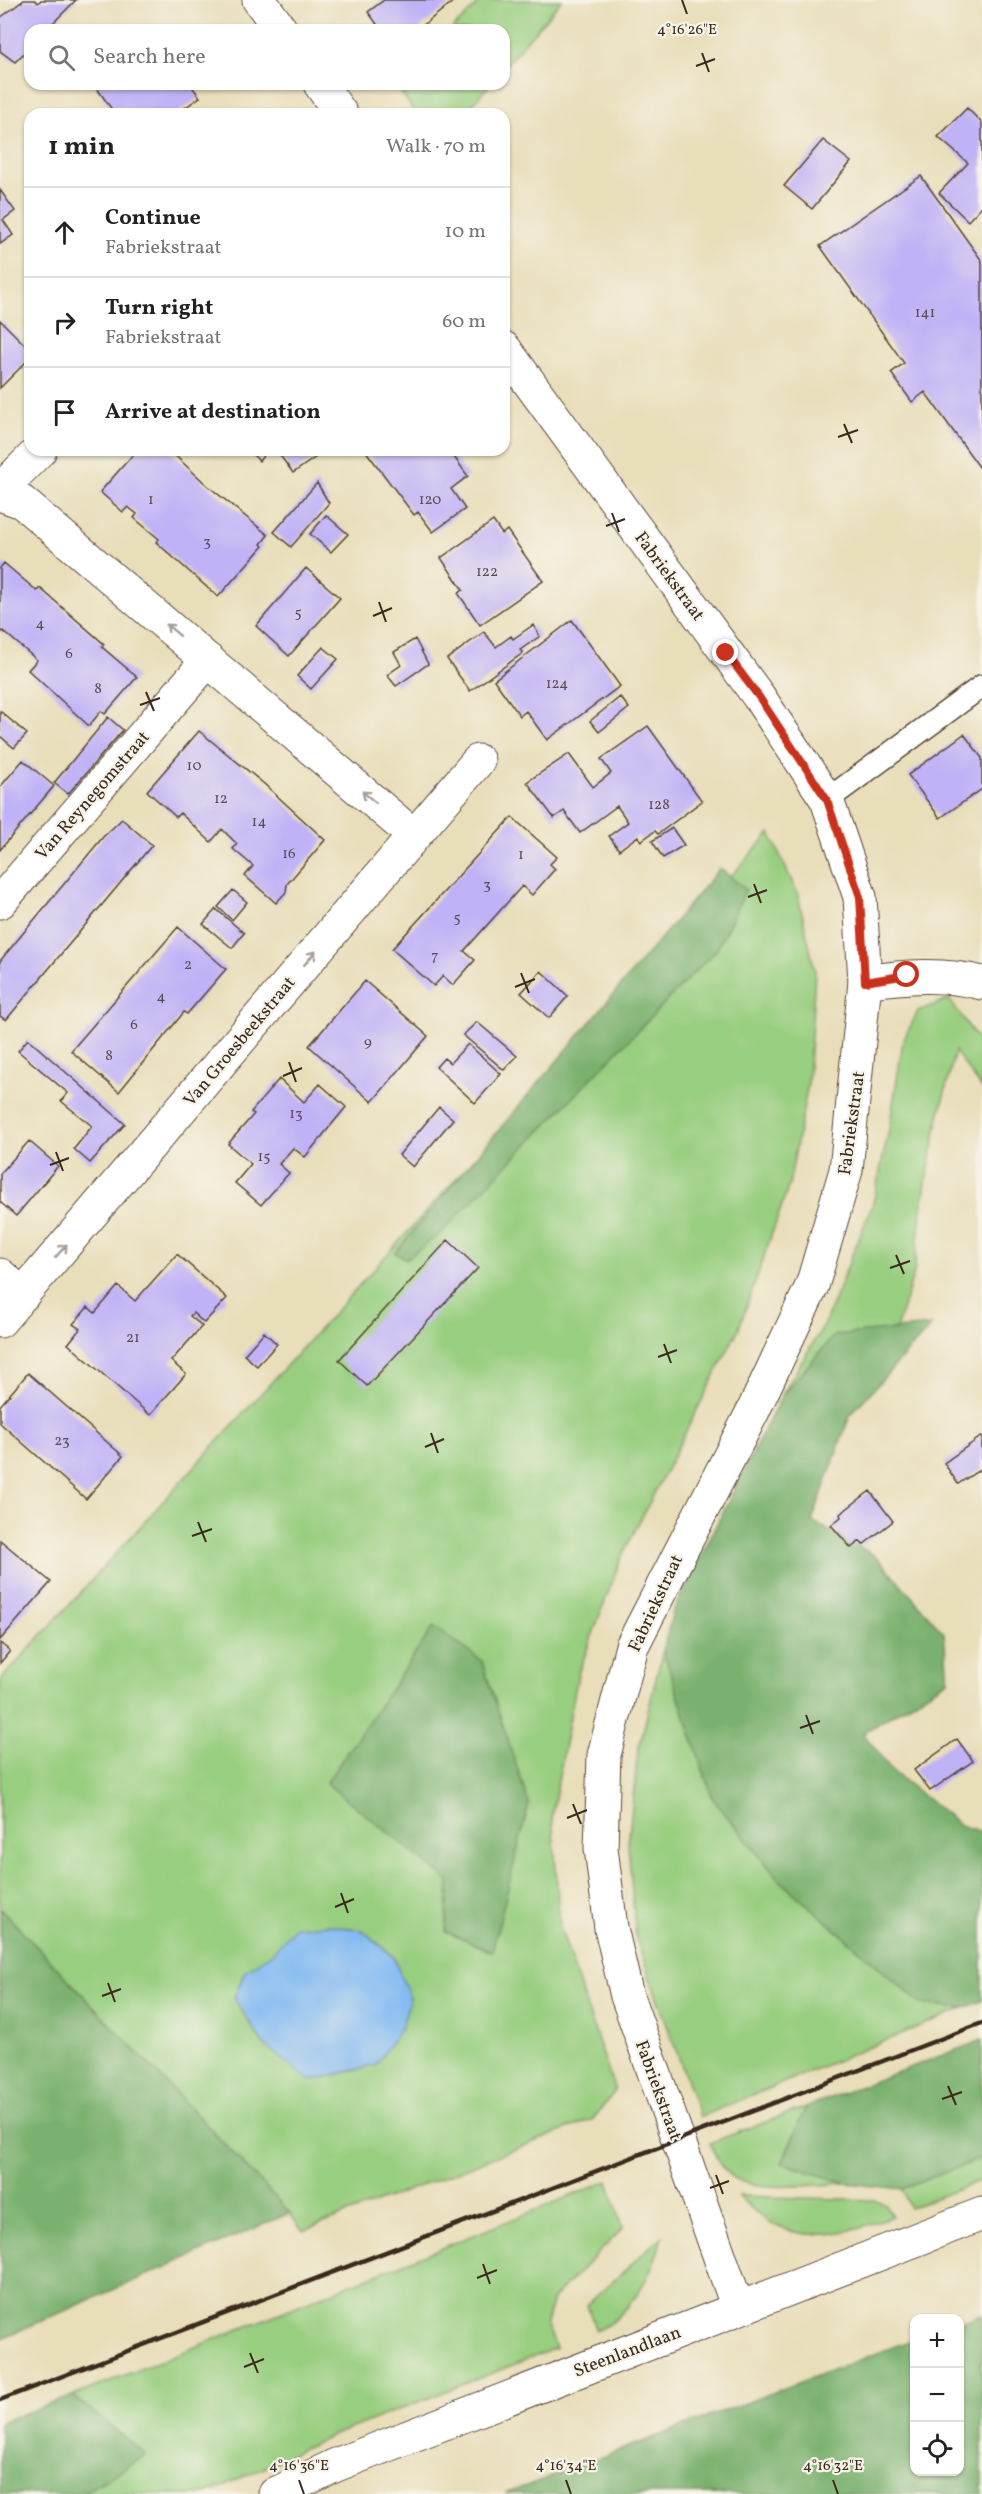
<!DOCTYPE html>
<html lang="en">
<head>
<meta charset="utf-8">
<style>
  :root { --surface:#fff; --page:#f6f6f6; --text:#222; --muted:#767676; --line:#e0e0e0 }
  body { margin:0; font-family:Vollkorn,serif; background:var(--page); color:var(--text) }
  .controls { position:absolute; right:18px; bottom:18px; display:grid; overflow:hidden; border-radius:12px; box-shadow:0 2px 4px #0004 }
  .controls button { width:54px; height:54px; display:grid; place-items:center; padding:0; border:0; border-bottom:2px solid var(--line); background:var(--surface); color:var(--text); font:30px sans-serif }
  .stop { position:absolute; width:18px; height:18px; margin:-14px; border:4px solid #c8321e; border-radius:50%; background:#fff }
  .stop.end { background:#c8321e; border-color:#fff; box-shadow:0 2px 6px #0008 }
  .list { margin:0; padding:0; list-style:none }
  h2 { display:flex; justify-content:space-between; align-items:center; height:78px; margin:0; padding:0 24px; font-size:26px }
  h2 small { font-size:20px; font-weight:400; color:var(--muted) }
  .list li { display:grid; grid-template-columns:39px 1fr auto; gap:18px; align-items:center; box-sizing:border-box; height:90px; padding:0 24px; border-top:2px solid var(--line) }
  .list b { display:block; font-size:22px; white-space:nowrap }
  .list p { margin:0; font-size:20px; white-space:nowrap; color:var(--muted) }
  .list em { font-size:20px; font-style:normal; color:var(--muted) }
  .icon { flex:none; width:33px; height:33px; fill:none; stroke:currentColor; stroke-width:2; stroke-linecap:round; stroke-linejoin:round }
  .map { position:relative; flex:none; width:982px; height:2494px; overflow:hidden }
  .search { position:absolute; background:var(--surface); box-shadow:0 2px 4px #0004; left:24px; top:24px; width:486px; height:66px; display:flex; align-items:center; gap:15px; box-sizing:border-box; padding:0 21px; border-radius:18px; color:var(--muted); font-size:22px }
  .panel { position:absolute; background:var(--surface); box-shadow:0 2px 4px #0004; left:24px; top:108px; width:486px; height:348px; border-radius:18px }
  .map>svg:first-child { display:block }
</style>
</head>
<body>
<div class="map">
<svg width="982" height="2494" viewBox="0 0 982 2494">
  <rect width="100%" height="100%" fill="#f7f3e8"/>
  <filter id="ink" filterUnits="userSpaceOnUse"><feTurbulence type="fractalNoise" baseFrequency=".0167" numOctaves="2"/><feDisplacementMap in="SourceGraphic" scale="12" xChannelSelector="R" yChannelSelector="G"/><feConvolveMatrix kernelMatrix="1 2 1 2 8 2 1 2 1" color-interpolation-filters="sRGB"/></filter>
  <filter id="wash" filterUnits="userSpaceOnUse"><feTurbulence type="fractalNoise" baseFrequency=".008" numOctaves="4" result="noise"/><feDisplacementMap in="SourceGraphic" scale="24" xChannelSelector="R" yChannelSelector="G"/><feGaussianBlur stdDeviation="1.35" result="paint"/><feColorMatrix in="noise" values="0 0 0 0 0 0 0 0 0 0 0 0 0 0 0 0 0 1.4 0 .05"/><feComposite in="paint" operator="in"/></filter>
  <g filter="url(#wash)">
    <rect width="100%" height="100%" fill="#e9deba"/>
    <!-- green -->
    <path fill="#98ce7f" stroke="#6a7c4e" stroke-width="1.5" d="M 482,0 L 562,0 L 504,67 L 504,30 L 451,30 Z
      M 395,84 L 490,84 L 464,114 L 416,114 Z
      M 770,833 L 798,895 L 815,971 L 808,1084 L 789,1185 L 739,1328 L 621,1558 L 578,1674 L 552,1814 L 560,1927 L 615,2091 L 593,2119 L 303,2231 L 289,2213 L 0,1908 L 0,1681 Z
      M 949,999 L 982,1045 L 982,1089 L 955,1051 L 938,1120 L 922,1204 L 914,1273 L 896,1330 L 835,1335 L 782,1395 L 824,1325 L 873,1203 L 889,1130 L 903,1041 L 918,1011 Z
      M 663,1650 L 713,1799 L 780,1881 L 921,2004 L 964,2008 L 700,2117 L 636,1939 L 628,1844 L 638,1752 Z
      M 806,2107 L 782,2163 L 846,2183 C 818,2185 746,2194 726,2172 C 719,2164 715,2152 709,2143 Z
      M 982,2158 L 982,2180 L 910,2208 L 902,2189 Z
      M 608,2181 L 623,2228 L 553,2299 L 546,2323 L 556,2348 L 334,2435 L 206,2494 L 82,2494 L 146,2455 L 73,2396 Z
      M 738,2196 L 874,2200 L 886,2205 L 892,2216 C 856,2230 817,2243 779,2227 C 763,2220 750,2207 738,2196 Z
      M 662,2236 C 654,2272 631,2315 596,2331 L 587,2305 Z"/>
    <!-- forest -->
    <path fill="#7ab16e" stroke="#5a6e46" stroke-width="1.5" d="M 720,868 L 746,890 L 717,949 L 441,1233 L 406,1259 L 395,1253 Z
      M 931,1326 L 850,1415 L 812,1521 L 876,1556 L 944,1633 L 948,1680 L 863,1733 L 892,1771 L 960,1825 L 982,1832 L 982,2001 L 964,2008 L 921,2004 L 780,1881 L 713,1799 L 663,1650 L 673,1611 L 782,1395 L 835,1335 Z
      M 434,1626 L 482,1661 L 529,1804 L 492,1952 L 446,1932 L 449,1881 L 326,1783 Z
      M 0,1908 L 290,2213 L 0,2339 Z
      M 982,2040 L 982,2158 L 902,2189 L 846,2183 L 782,2163 L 806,2107 Z
      M 982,2314 L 982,2494 L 505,2494 L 914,2339 L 914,2472 L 960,2472 L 960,2322 Z
      M 73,2396 L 146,2455 L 82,2494 L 0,2494 L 0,2422 Z"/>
    <!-- water -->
    <path fill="#82baf2" stroke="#5e7288" stroke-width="1.5" d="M 328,1925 L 362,1930 L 393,1956 L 410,1998 L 402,2026 L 376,2065 L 310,2081 L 263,2044 L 234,1998 L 245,1971 L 272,1953 L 295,1927 Z"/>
    <g id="blocks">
      <!-- building -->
      <path fill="#c0b2f6" d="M 24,0 L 35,0 L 38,3 L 41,0 L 76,0 L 46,30 L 30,30 L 30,47 L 15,62 L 0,51 L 0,18 Z
        M 384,0 L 455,0 L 417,30 L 369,30 L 377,24 L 368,12 Z
        M 94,84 L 190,84 L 200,97 L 176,114 L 115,114 Z
        M 967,108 L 982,123 L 982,206 L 968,221 L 939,193 L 968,163 L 938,137 Z
        M 823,140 L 851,162 L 812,209 L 784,186 Z
        M 921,176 L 982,261 L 982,471 L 925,392 L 912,402 L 891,373 L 904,363 L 820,246 Z
        M 0,190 L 15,211 L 3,220 L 13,235 L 0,244 Z
        M 0,320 L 30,350 L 30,358 L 0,388 Z
        M 137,450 L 169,450 L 207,485 L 268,535 L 261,544 L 263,546 L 218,597 L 156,542 L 159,539 L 134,518 L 137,514 L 128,507 L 123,512 L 100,492 Z
        M 248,450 L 268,450 L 259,461 Z
        M 276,450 L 326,450 L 293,473 Z
        M 365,450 L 449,450 L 468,476 L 451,489 L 465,509 L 433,532 L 418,512 L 414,515 Z
        M 317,483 L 329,503 L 291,547 L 274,532 Z
        M 326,515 L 348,534 L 331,552 L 310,534 Z
        M 493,521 L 502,534 L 507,530 L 543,581 L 480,625 L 458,593 L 463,590 L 441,558 Z
        M 4,563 L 37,591 L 40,588 L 104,644 L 102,647 L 137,677 L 105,714 L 101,711 L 89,726 L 28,670 L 37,660 L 3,631 L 0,634 L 0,568 Z
        M 306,568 L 340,598 L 289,656 L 256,626 Z
        M 572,620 L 620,686 L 547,740 L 526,711 L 520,716 L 494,680 Z
        M 533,625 L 540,636 L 520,650 L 523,653 L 470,691 L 447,659 L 484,632 L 496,647 L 511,636 L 513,639 Z
        M 415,639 L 428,664 L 396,686 L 387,675 L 401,665 L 394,652 Z
        M 323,647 L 338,659 L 311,689 L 297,676 Z
        M 620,697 L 629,708 L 599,732 L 590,721 Z
        M 0,711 L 27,734 L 14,748 L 0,736 Z
        M 108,717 L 123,730 L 68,794 L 54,783 Z
        M 648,726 L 702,801 L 658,834 L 655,831 L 641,841 L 638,836 L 619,850 L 609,836 L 628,822 L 617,806 L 580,833 L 564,811 L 554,818 L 527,782 L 569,754 L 593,787 L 611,773 L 601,759 Z
        M 199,731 L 263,783 L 325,840 L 287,884 L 286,892 L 276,903 L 245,876 L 253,866 L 233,849 L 237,844 L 222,829 L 211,842 L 180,813 L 176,817 L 147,791 Z
        M 964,734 L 982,758 L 982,789 L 940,818 L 908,775 Z
        M 23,760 L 54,786 L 0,850 L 0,787 Z
        M 512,817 L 557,857 L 550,864 L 555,869 L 532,895 L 522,886 L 464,951 L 475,960 L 453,985 L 443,976 L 434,986 L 392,949 Z
        M 122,819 L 152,845 L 6,1020 L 0,1016 L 0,961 L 103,837 Z
        M 672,828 L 684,845 L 663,858 L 652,841 Z
        M 233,890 L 247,902 L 232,920 L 218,907 Z
        M 216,909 L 244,933 L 232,948 L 203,924 Z
        M 178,927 L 226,969 L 187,1014 L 184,1012 L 119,1092 L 71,1051 Z
        M 541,971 L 568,996 L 549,1018 L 521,993 Z
        M 365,981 L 428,1036 L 372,1102 L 309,1046 Z
        M 477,1022 L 517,1056 L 504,1070 L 463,1035 Z
        M 28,1039 L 125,1124 L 90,1163 L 74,1149 L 92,1126 L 61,1101 L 68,1093 L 18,1051 Z
        M 468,1044 L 501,1074 L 475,1103 L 436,1067 L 444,1058 L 450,1063 Z
        M 279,1079 L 304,1102 L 320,1084 L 346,1107 L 305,1157 L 293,1148 L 279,1164 L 289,1173 L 261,1205 L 235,1183 L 251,1164 L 228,1144 L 254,1114 L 251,1112 Z
        M 439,1107 L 453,1119 L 413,1167 L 399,1155 Z
        M 29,1141 L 58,1166 L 16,1216 L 0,1202 L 0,1174 Z
        M 448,1240 L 478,1268 L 367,1386 L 339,1360 Z
        M 177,1254 L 227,1298 L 204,1323 L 193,1313 L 190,1316 L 202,1326 L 171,1361 L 186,1374 L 150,1415 L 68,1344 L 80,1329 L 73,1324 L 88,1307 L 95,1313 L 118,1286 L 135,1301 Z
        M 264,1332 L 277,1344 L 257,1366 L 244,1355 Z
        M 28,1373 L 123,1456 L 86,1499 L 0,1423 L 0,1406 Z
        M 982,1436 L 982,1468 L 958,1484 L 944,1463 Z
        M 870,1491 L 893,1521 L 863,1545 L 860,1541 L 851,1548 L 831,1525 L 841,1517 L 840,1514 Z
        M 0,1540 L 51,1582 L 0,1640 Z
        M 0,1643 L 10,1651 L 0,1663 Z
        M 957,1739 L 973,1761 L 930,1791 L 914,1770 Z"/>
    </g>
  </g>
  <g filter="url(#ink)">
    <use href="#blocks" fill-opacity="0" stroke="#554535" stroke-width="1.5"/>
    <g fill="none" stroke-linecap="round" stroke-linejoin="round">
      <!-- lane casing -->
      <g stroke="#554535" stroke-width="25">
        <path id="lane" d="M 827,800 L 982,686"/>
      </g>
      <!-- street casing -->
      <g stroke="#554535" stroke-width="35">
        <path id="street" d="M 0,490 L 40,450
          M 0,494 L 22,502 L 413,835
          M 0,902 L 208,660
          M 865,982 C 905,976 943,973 982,983
          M 0,1275 L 23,1295
          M 0,1321 L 478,761"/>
      </g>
      <!-- secondary casing -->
      <g stroke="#554535" stroke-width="35">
        <path id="secondary" d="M 259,0 L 281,30
          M 320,84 L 341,114
          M 504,348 L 759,697 L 827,800 L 860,897 L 865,982 L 846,1170 L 812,1286 L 753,1411 L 632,1646 L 604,1755 L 601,1848 L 611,1928 L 627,1996 L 738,2308
          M 275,2494 L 336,2465 L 982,2214"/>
      </g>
      <!-- lane -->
      <use href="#lane" stroke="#fff" stroke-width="22"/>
      <!-- street -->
      <use href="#street" stroke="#fff" stroke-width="33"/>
      <!-- secondary -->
      <use href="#secondary" stroke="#fff" stroke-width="33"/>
      <!-- rail -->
      <path stroke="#3b2a1e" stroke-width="4.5" d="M 0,2400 L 982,2023"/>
    </g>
    <!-- one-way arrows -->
    <defs><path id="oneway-shaft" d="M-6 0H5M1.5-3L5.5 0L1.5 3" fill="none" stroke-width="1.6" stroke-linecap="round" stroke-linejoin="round" transform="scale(1.5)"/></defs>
    <g stroke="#a79f9a">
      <use href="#oneway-shaft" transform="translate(173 630) rotate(-140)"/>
      <use href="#oneway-shaft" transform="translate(369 797) rotate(-139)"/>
      <use href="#oneway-shaft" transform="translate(310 958) rotate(-50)"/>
      <use href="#oneway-shaft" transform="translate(61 1251) rotate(-49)"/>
    </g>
  </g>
  <g fill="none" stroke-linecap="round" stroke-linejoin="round" filter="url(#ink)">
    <!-- route -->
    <path stroke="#c8321e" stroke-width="8" d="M 726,653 L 759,697 L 827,800 L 860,897 L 865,982 L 907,975"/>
  </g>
  <!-- ticks -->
  <path fill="none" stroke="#3b2a1e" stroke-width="2" d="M 682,0 L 687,14M 702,53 L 709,72M 696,66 L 715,59M 844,424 L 852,443M 838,437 L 858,430M 612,513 L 619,532M 606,526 L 625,519M 379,602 L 386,622M 373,616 L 392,608M 146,692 L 154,711M 140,705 L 160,698M 754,884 L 761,903M 748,897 L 767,890M 521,973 L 529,993M 515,987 L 535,979M 289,1062 L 296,1082M 283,1076 L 302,1068M 56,1152 L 63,1171M 50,1165 L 69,1158M 896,1255 L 904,1274M 890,1268 L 910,1261M 664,1344 L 671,1363M 658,1357 L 677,1350M 431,1433 L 438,1453M 425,1447 L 444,1439M 198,1522 L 206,1542M 192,1536 L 212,1529M 806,1715 L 813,1734M 800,1728 L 820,1721M 573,1804 L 581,1824M 567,1818 L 587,1810M 341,1893 L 348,1913M 335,1907 L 354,1899M 108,1983 L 115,2002M 102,1996 L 121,1989M 948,2086 L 956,2105M 942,2099 L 962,2092M 716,2175 L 723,2194M 710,2188 L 729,2181M 483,2264 L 490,2284M 477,2278 L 497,2270M 250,2353 L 258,2373M 244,2367 L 264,2359M 299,2480 L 304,2494M 566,2480 L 571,2494M 833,2480 L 838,2494"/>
  <g text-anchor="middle" stroke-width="4.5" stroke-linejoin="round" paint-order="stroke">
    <!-- number labels -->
    <g font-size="15" fill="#5c4c54">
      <text x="925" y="317">141</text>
      <text x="151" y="504">1</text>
      <text x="430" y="504">120</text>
      <text x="207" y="546">3</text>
      <text x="487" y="576">122</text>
      <text x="298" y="617">5</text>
      <text x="40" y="628">4</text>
      <text x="69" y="658">6</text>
      <text x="557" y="688">124</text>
      <text x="98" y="693">8</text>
      <text x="194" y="770">10</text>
      <text x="221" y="803">12</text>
      <text x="659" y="809">128</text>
      <text x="259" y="826">14</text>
      <text x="289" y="858">16</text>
      <text x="521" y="859">1</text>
      <text x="487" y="889">3</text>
      <text x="457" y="922">5</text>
      <text x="435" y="960">7</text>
      <text x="188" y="969">2</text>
      <text x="161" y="1001">4</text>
      <text x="134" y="1029">6</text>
      <text x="368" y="1046">9</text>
      <text x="109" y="1060">8</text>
      <text x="296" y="1118">13</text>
      <text x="264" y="1161">15</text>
      <text x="133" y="1342">21</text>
      <text x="62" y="1445">23</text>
    </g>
    <!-- street labels -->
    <g font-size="18" fill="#3b2a1e" stroke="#f7f3e8">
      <text transform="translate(670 576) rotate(54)" y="6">Fabriekstraat</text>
      <text transform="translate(92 795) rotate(-49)" y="6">Van Reynegomstraat</text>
      <text transform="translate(239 1041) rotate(-50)" y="6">Van Groesbeekstraat</text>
      <text transform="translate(851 1123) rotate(-82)" y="6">Fabriekstraat</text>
      <text transform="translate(655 1603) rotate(-65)" y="6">Fabriekstraat</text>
      <text transform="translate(659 2090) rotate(70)" y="6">Fabriekstraat</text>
      <text transform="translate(627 2351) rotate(-21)" y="6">Steenlandlaan</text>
    </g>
  </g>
  <g font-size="15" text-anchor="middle" fill="#3b2a1e" stroke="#f7f3e8" stroke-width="4.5" stroke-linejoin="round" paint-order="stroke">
    <text x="687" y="34">4°16'26"E</text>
    <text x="299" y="2470">4°16'36"E</text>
    <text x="566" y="2470">4°16'34"E</text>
    <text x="833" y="2470">4°16'32"E</text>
  </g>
</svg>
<div class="controls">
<button>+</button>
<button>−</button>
<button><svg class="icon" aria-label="locate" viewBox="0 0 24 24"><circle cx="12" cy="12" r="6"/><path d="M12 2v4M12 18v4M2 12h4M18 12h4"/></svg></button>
</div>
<div class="stop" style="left:907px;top:975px"></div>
<div class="stop end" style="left:726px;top:653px"></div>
<div class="search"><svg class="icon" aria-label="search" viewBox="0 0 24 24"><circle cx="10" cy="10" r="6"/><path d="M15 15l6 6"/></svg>Search here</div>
<section class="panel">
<h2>1 min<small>Walk · 70 m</small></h2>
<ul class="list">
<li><svg class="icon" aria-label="ahead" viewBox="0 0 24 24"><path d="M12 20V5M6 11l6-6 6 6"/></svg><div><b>Continue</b><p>Fabriekstraat</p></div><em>10 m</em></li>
<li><svg class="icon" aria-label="right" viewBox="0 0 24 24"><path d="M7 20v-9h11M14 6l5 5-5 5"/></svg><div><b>Turn right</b><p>Fabriekstraat</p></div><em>60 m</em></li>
<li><svg class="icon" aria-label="arrive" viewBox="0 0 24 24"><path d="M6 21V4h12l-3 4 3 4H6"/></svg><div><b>Arrive at destination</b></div></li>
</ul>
</section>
</div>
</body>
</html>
